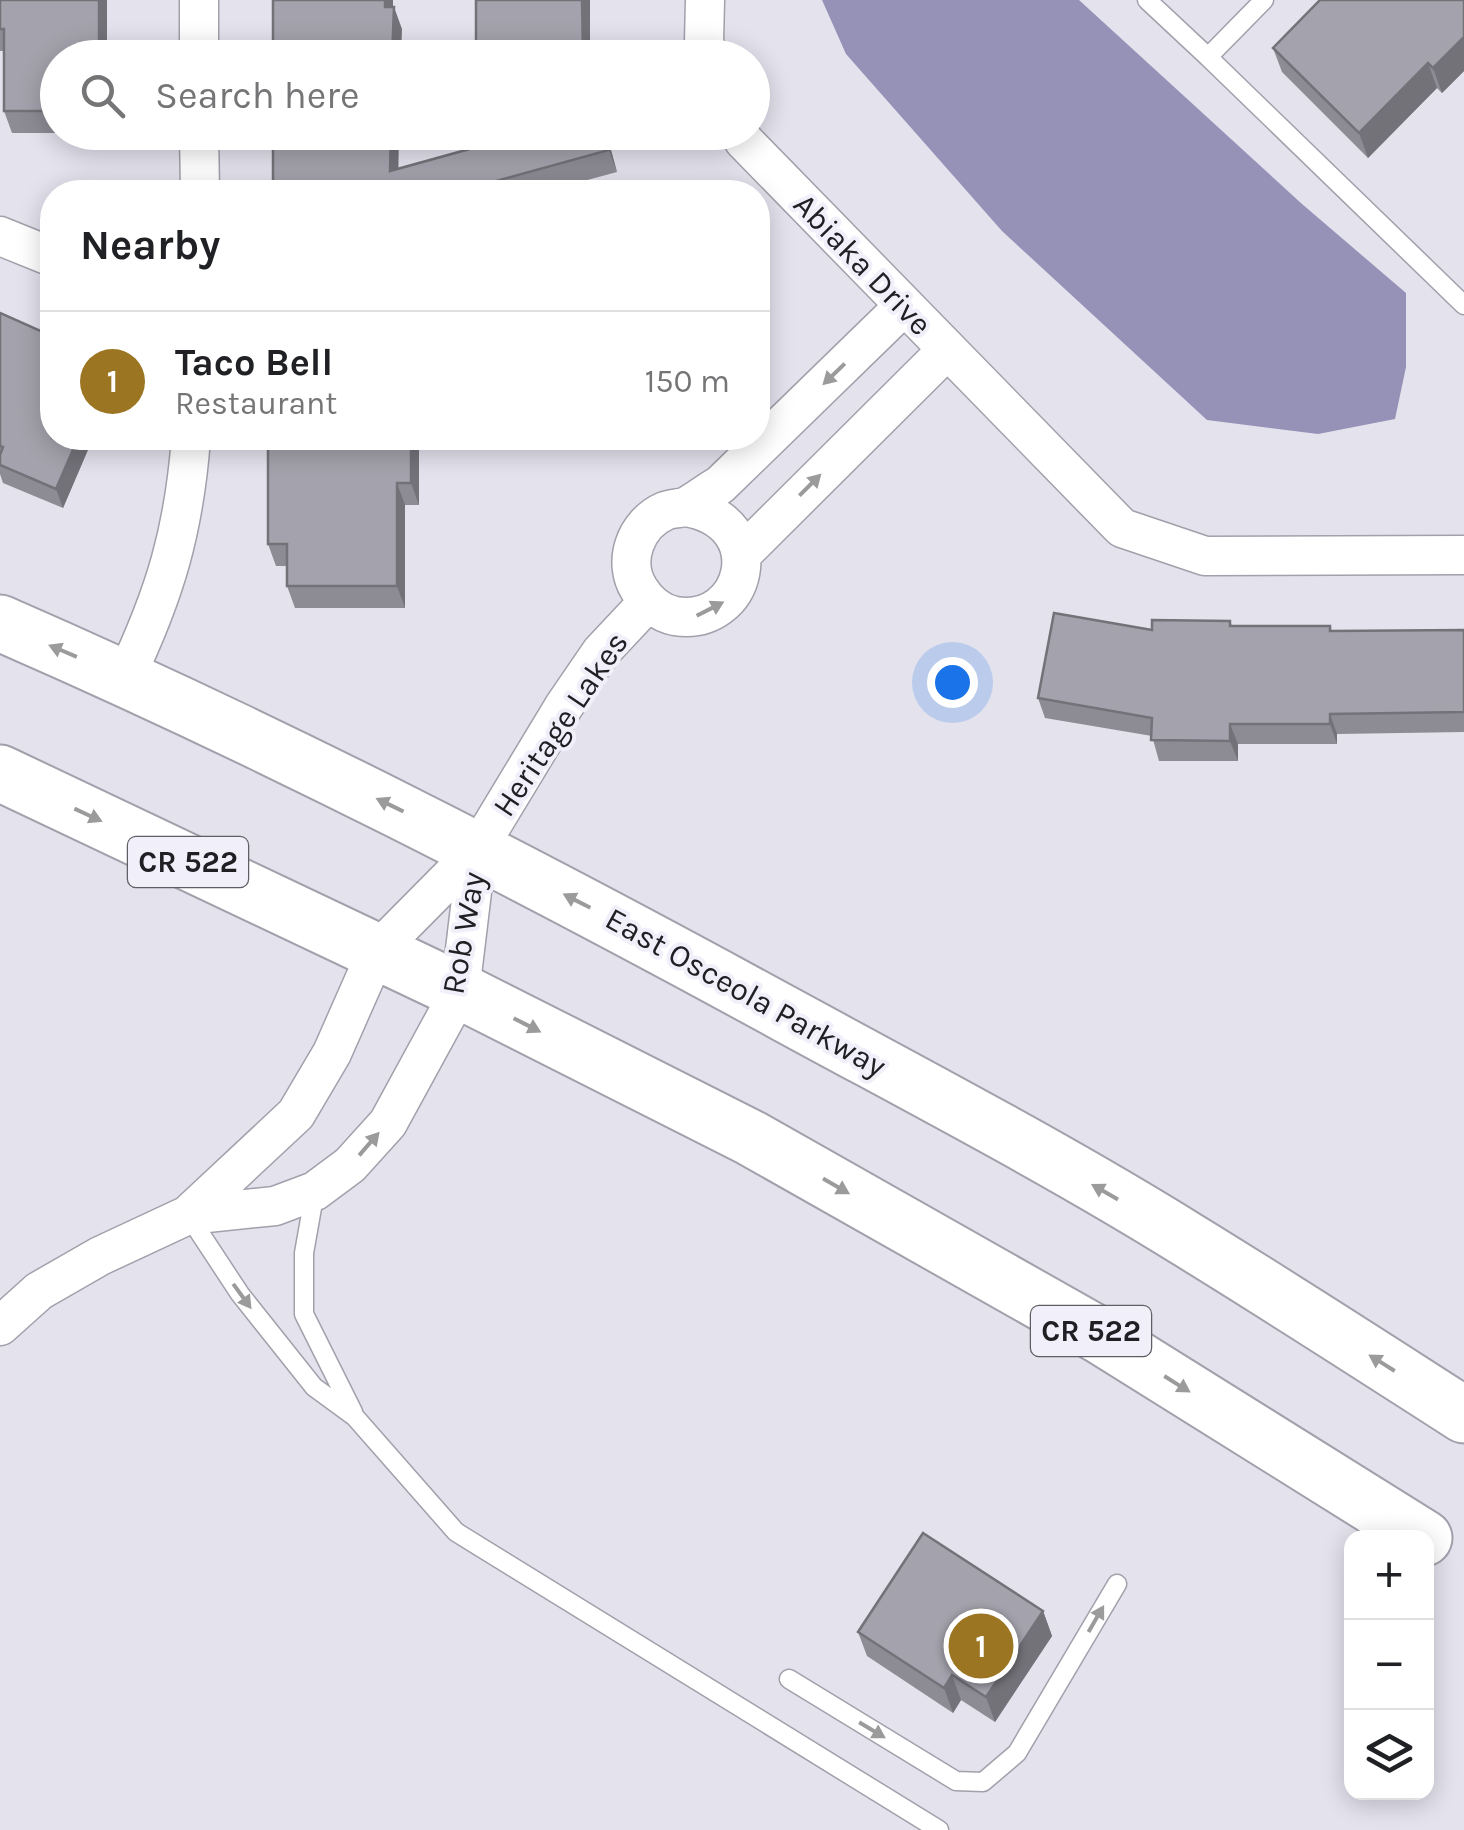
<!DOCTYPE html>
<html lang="en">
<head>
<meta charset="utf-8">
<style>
  :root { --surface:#fff; --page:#f6f6f6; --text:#202124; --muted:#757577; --line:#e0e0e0; --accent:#9c7522 }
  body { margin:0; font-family:Karla,sans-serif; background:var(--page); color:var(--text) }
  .controls { position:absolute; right:30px; bottom:30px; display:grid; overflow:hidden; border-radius:20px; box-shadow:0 5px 25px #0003 }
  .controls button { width:90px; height:90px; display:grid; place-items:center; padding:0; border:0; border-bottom:2px solid var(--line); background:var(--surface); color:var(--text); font:50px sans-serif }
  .you { position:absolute; left:952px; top:682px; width:35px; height:35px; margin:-25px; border:8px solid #fff; border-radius:50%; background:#1a73e8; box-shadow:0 0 0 15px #1a73e833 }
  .badge { display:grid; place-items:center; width:65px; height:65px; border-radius:50%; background:var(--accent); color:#fff; font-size:32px; font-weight:700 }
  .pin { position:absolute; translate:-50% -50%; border:5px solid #fff; box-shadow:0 2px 10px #0006 }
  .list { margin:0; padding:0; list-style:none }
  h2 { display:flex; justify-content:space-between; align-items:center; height:130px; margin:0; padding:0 40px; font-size:42px }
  h2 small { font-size:32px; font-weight:400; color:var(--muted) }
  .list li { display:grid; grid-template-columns:65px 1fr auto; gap:30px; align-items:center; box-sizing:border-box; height:140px; padding:0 40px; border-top:2px solid var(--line) }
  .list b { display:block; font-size:38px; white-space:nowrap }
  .list p { margin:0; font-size:32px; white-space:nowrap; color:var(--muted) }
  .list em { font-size:32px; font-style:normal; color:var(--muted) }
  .icon { flex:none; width:55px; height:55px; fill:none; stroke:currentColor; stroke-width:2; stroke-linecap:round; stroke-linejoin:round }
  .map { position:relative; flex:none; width:1464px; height:1830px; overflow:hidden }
  .search { position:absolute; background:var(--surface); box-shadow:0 5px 25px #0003; left:40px; top:40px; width:730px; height:110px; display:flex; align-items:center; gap:25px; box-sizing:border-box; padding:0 35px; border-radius:55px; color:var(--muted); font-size:38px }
  .panel { position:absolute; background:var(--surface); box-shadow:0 5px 25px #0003; left:40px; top:180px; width:730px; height:270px; border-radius:40px }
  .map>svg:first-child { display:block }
</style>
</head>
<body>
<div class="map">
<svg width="1464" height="1830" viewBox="0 0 1464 1830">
  <rect width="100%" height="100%" fill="#e3e2ed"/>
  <!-- water -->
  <path fill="#9691b7" d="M 822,0 L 1079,0 L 1302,204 L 1406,293 L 1406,367 L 1395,419 L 1318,434 L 1207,420 L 1002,231 L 846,54 Z"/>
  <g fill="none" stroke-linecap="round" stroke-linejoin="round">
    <!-- service casing -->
    <g stroke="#a1a0ab" stroke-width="21">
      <path id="service" d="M 1147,0 L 1208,57
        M 1264,0 L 1208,57 L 1464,305
        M 315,1191 L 304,1253 L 304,1314 L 353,1412
        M 188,1215 L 240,1294 L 314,1387 L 355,1417 L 456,1532 L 939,1830
        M 789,1679 L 956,1781 L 983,1782 L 1017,1753 L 1117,1584"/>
    </g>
    <!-- minor casing -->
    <g stroke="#a1a0ab" stroke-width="41">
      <path id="minor" d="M 199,0 L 199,58
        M 705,0 L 704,42 L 709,58
        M 199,132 L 200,192
        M 739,132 L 744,141 L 1122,528 L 1205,556 L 1464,555
        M 0,236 L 52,257
        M 686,507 C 774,522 747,628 675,616 C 660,613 647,602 639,589 C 622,562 635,524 665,511 C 672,508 680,509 687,506 C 698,500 709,491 720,485 L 904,306
        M 742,554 L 947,350
        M 125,678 C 165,594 184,531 191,438
        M 188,1215 L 275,1206 L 315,1191 L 350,1165 L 388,1123 L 460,991 L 477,850
        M 0,1326 L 39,1291 L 100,1256 L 188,1215 L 296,1114 L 332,1053 L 377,951 L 477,850 L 564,706 L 601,652 L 648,602"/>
    </g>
    <!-- primary casing -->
    <g stroke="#a1a0ab" stroke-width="59">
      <path id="primary" d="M 0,623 C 269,740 529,874 787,1015 C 921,1088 1058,1159 1188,1240 C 1281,1297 1372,1356 1464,1415
        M 0,773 L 460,991 L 751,1138 L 1099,1335 L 1424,1538"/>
    </g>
    <!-- service -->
    <use href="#service" stroke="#fff" stroke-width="18"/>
    <!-- minor -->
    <use href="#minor" stroke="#fff" stroke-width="38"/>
    <!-- primary -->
    <use href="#primary" stroke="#fff" stroke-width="55"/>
  </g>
  <!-- wall -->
  <path fill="#8d8c95" d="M 0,0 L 107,0 L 107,58 L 58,58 L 58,132 L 73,133 L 12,133 L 4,111 L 4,51 L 0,51 Z
    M 1464,0 L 1464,71 L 1442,93 L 1437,88 L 1368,158 L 1282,72 L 1273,48 Z
    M 469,132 L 606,132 L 617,172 L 543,192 L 273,192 L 398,169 L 473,148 Z
    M 0,313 L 52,438 L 93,438 L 63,508 L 3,483 L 0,474 Z
    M 268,438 L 418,438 L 419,505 L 405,505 L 405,608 L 295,608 L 287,586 L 287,566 L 276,566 L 268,544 Z
    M 1230,621 L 1232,626 L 1330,626 L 1332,631 L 1464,630 L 1464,732 L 1337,734 L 1337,744 L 1238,744 L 1238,761 L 1159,761 L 1152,736 L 1045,718 L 1038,698 L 1152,630 Z
    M 1043,1611 L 1052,1636 L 995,1722 L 961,1700 L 953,1713 L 867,1656 L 858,1632 Z"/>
  <!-- shaded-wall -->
  <path fill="#737279" d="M 99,0 L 107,0 L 107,58 L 99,58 Z
    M 385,0 L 393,0 L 393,29 L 385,7 Z
    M 582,0 L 590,0 L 590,58 L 583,58 L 582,53 Z
    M 394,7 L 402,29 L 401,58 L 392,58 Z
    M 1464,37 L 1464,71 L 1442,93 L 1433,68 Z
    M 1428,63 L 1437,88 L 1368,158 L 1359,133 Z
    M 391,132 L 399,132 L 398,192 L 390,171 Z
    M 604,132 L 606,132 L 617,172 L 609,150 Z
    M 78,438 L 93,438 L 63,508 L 56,489 Z
    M 411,438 L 418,438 L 419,440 L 419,505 L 411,483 Z
    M 397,483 L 405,505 L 405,608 L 397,586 Z
    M 1330,714 L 1337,734 L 1337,744 L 1330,724 Z
    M 1230,724 L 1238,744 L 1238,761 L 1230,741 Z
    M 1043,1611 L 1052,1636 L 995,1722 L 986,1697 Z
    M 952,1675 L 961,1700 L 953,1713 L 944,1688 Z"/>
  <!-- building -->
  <path fill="#a4a3ad" stroke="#737279" stroke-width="2.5" d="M 0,0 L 99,0 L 99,58 L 58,58 L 58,111 L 4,111 L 4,29 L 0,29 Z
    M 273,0 L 385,0 L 385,7 L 394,7 L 392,58 L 273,58 Z
    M 476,0 L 582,0 L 583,58 L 476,58 Z
    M 1320,0 L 1464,0 L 1464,37 L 1433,68 L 1428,63 L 1359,133 L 1273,48 Z
    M 273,132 L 391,132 L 390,171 L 473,148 L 469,132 L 604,132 L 609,150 L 456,192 L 273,192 Z
    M 0,313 L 52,336 L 52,438 L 78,438 L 56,489 L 0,465 L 0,455 L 3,447 L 0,446 Z
    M 268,438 L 411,438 L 411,483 L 397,483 L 397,586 L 287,586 L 287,544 L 268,544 Z
    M 1054,613 L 1152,630 L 1152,620 L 1230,621 L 1230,626 L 1330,626 L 1330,631 L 1464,630 L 1464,712 L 1330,714 L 1330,724 L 1230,724 L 1230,741 L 1151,740 L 1152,718 L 1038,698 Z
    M 923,1533 L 1043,1611 L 986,1697 L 952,1675 L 944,1688 L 858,1632 Z"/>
  <!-- one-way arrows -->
  <defs><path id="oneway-solid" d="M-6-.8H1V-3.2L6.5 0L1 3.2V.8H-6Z" transform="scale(2.5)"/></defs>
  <g fill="#9b9b9c">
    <use href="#oneway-solid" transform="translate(834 374) rotate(136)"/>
    <use href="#oneway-solid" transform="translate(810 485) rotate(-45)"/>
    <use href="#oneway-solid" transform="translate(710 609) rotate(-27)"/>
    <use href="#oneway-solid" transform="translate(63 651) rotate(-157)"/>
    <use href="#oneway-solid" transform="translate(390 805) rotate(-154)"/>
    <use href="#oneway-solid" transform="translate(88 815) rotate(25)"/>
    <use href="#oneway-solid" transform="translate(577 901) rotate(-153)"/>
    <use href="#oneway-solid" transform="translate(527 1025) rotate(27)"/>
    <use href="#oneway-solid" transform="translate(369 1144) rotate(-49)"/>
    <use href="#oneway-solid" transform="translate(836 1186) rotate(30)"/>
    <use href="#oneway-solid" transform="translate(1105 1192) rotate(-150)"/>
    <use href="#oneway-solid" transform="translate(242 1296) rotate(54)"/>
    <use href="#oneway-solid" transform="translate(1382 1363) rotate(-148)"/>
    <use href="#oneway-solid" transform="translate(1177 1384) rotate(32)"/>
    <use href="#oneway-solid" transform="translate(1096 1619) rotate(-60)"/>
    <use href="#oneway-solid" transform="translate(872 1730) rotate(31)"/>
  </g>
  <g text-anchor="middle" stroke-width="8" stroke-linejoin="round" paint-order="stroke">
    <!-- shield labels -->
    <g fill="#f1effa" stroke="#5f5e64" stroke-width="2.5">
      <rect x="128" y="837" width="120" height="50" rx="8"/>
      <rect x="1031" y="1306" width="120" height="50" rx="8"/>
    </g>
    <g font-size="30" font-weight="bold" fill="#202024">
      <text x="188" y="872">CR 522</text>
      <text x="1091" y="1341">CR 522</text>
    </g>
    <!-- street labels -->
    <g font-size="32" fill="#202024" stroke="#f1effa">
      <text transform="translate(863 264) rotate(46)" y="11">Abiaka Drive</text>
      <text transform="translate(560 724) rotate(-56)" y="11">Heritage Lakes</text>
      <text transform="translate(463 933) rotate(-80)" y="11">Rob Way</text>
      <text transform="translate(746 992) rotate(29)" y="11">East Osceola Parkway</text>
    </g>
  </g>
</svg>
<div class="controls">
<button>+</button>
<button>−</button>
<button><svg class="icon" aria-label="layers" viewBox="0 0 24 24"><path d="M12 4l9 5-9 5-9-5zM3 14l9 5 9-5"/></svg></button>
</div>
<div class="you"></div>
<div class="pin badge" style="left:981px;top:1646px">1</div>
<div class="search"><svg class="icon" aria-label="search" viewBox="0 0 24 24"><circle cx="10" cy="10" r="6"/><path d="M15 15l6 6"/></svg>Search here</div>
<section class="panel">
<h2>Nearby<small></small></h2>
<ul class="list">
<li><span class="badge">1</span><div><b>Taco Bell</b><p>Restaurant</p></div><em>150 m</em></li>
</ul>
</section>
</div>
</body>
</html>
